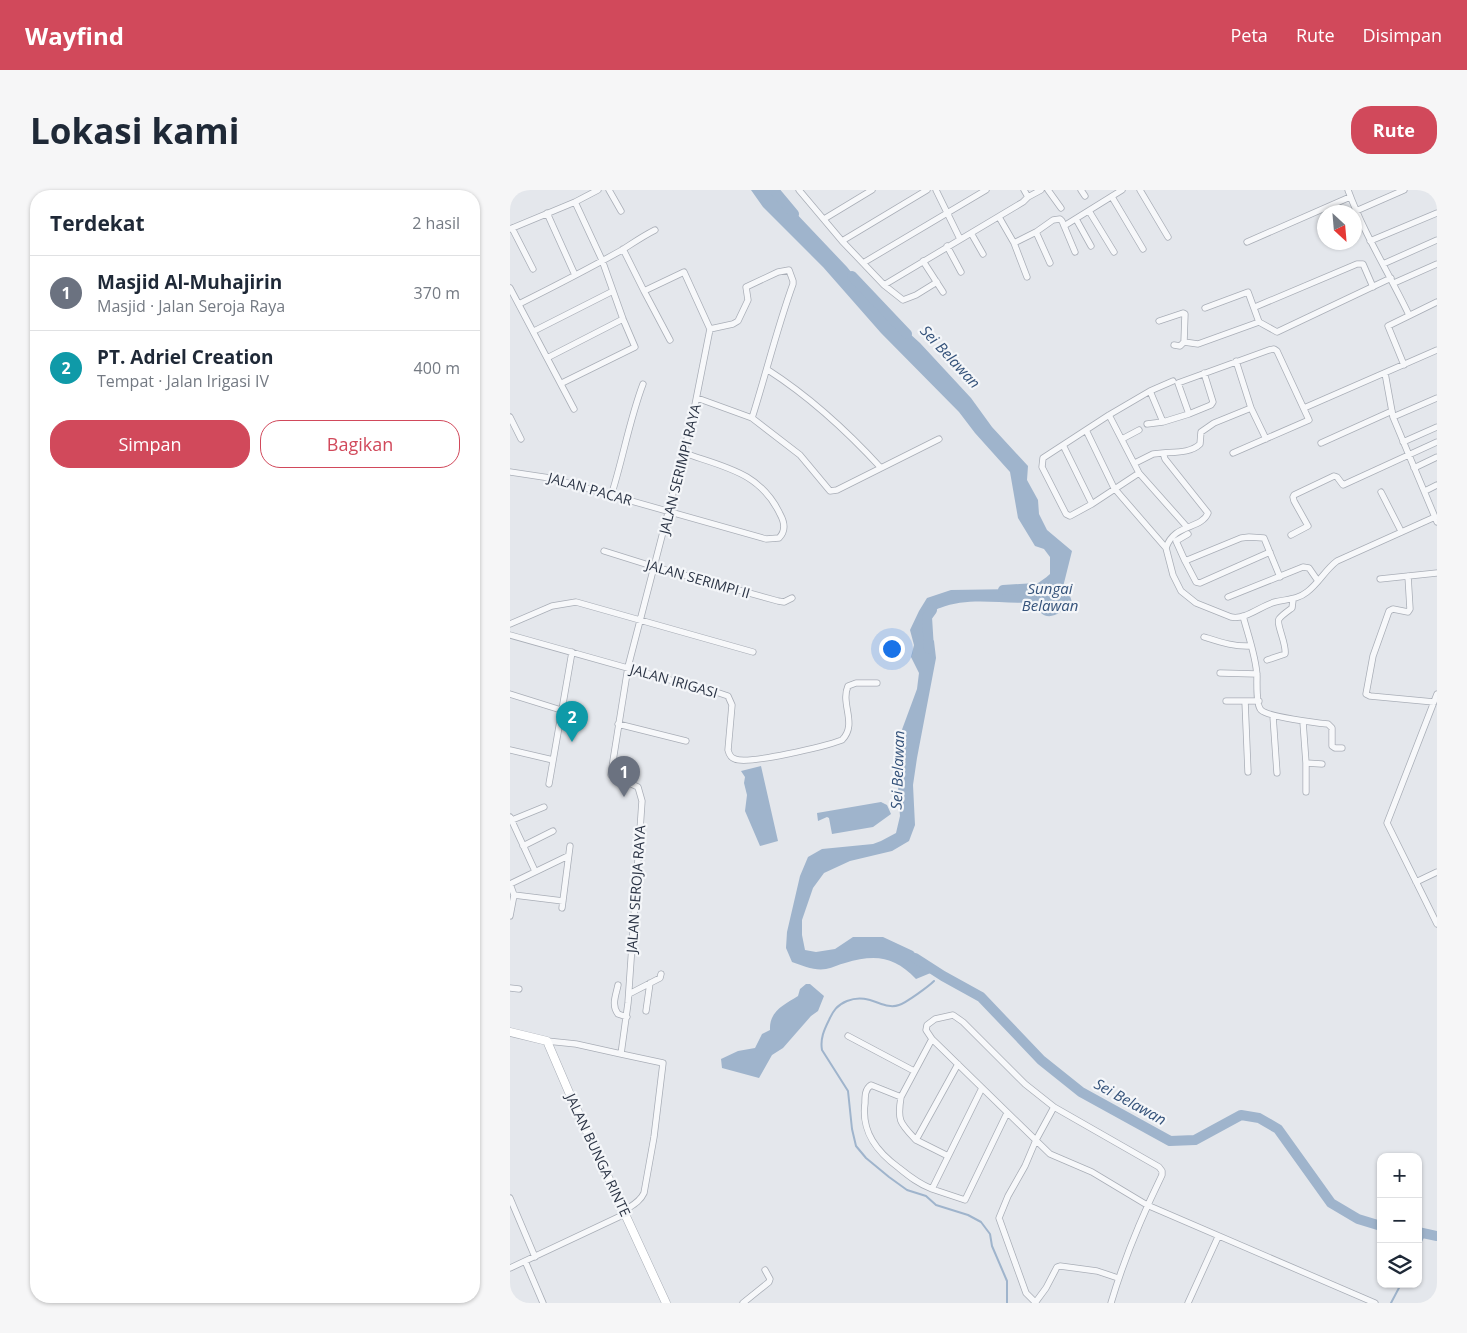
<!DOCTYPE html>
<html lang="id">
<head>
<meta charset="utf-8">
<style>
  :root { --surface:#fff; --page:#f6f6f7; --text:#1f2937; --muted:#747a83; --line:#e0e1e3; --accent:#d1495b }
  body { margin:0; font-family:"Open Sans",sans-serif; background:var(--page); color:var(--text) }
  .controls { position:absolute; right:15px; bottom:15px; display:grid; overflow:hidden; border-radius:10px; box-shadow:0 1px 4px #0004 }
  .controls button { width:45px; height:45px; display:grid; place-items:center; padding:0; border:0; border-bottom:1px solid var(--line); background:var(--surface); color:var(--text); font:25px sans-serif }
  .compass { position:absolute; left:807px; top:15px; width:45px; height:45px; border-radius:50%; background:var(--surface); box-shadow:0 1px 4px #0004; rotate:154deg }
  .you { position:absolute; left:381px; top:458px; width:18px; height:18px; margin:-12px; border:4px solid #fff; border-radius:50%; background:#1a73e8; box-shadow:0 0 0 8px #1a73e833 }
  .badge { display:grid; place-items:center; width:32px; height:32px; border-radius:50%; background:var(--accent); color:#fff; font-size:16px; font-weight:700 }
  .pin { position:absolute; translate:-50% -41px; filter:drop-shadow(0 1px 2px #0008) }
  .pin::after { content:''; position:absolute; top:26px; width:18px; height:15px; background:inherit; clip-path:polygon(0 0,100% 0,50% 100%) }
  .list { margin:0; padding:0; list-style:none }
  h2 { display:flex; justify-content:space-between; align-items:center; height:65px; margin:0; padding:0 20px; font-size:21px }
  h2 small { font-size:16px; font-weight:400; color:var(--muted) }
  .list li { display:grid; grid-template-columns:32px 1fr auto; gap:15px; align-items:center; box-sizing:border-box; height:75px; padding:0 20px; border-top:1px solid var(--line) }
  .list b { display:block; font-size:19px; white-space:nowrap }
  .list p { margin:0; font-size:16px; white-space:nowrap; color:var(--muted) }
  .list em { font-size:16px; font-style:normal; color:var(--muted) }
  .actions { display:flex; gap:10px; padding:15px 20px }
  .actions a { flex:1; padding:11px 0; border:1px solid var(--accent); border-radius:20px; text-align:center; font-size:18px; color:var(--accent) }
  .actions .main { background:var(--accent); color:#fff }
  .icon { flex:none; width:28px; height:28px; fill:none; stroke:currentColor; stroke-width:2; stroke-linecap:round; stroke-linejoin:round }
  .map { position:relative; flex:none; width:927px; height:1113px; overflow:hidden; border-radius:20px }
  header { display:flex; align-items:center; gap:30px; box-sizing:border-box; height:70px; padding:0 25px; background:var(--accent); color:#fff }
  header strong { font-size:24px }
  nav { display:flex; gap:28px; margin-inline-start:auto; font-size:18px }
  .intro { display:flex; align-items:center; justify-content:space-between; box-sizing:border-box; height:120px; padding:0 30px }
  h1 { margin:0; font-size:35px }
  .button { padding:12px 22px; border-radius:20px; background:var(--accent); color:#fff; font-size:18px; font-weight:700 }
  main { display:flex; gap:30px; padding:0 30px }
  aside { flex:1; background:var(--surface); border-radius:20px; box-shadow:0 1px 4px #0004 }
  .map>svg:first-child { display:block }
</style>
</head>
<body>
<header>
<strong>Wayfind</strong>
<nav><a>Peta</a><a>Rute</a><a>Disimpan</a></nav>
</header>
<div class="intro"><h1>Lokasi kami</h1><a class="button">Rute</a></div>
<main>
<aside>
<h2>Terdekat<small>2 hasil</small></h2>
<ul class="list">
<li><span class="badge" style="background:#6b7280">1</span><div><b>Masjid Al-Muhajirin</b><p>Masjid · Jalan Seroja Raya</p></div><em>370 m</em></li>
<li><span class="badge" style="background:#0f9aa8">2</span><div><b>PT. Adriel Creation</b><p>Tempat · Jalan Irigasi IV</p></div><em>400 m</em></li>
</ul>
<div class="actions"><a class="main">Simpan</a><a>Bagikan</a></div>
</aside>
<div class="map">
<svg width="927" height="1113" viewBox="0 0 927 1113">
  <rect width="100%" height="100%" fill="#e4e7ec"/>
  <!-- water -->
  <path fill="#9fb4cc" d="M 241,0 L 264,0 L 337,77 L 367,114 L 410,153 L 461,208 L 482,237 L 518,276 L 517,290 L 528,310 L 529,324 L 537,340 L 562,361 L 553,397 L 559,403 L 562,412 C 549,425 534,436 524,412 C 493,415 460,406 430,418 C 425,419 422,424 418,427 L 417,443 L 424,451 L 426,468 L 407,568 L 403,595 L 405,635 L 399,651 L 382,661 L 340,671 L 314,683 L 303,698 L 292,730 L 292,745 L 295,760 L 306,762 L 325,759 L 343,747 L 373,747 L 403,761 L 423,782 L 406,789 C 384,766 365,764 335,773 C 329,774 323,778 316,779 C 305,781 293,776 282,772 L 276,758 L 277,742 L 290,686 L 298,667 L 312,659 L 363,654 L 371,651 L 386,643 L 390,626 L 388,603 L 390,545 L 407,499 L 409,483 L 401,467 L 404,455 L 400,440 L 409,421 L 417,408 L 441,400 L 509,399 C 522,397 530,393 540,384 L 540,367 L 534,359 L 525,356 L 508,328 L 500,282 L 465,243 L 449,222 L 371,143 L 313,77 L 253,17 Z
    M 251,576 L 268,651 L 250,656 L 235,621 L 237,605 L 234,593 L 235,587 L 231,581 Z
    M 371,612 L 377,615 L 381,624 L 363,637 L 322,644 L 319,628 L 317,627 L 308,631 L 307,623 Z
    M 296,794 L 300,794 L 314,806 L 308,821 L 301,826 L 273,858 L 262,865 L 249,888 L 212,878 L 211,869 L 228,861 L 245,858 L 252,844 L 260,840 C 259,821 274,815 288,806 L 290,799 Z"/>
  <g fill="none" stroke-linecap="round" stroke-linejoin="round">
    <!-- stream -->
    <path stroke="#9fb4cc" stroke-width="2" d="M 424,791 C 419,796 396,813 389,815 C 373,821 360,802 337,811 C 327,815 323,821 319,830 C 314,840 310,849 312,860 L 338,901 L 342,939 L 346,956 L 356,968 L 379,987 L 397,1000 L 416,1006 L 426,1015 L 458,1025 L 471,1032 L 480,1044 L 482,1056 L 497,1091 L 497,1113
      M 908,1058 L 915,1043
      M 881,1113 L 891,1094"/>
    <!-- river -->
    <path stroke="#9fb4cc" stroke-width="10" d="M 264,0 L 284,24
      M 342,86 L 397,144
      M 493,400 L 526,398
      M 419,459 L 417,427 L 422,420
      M 405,768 L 433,786 L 471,807 L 531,870 L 571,902 L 660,951 L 685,950 L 731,925 L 749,928 L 768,939 L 821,1013 L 848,1029 L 871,1036
      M 908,1042 L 927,1046"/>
    <!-- street casing -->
    <g stroke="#a9aeb7" stroke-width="7">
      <path id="street" d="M 99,0 L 111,21
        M 289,0 L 332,51 L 374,95 L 513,12 L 518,7 L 514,0
        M 426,0 L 450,49
        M 538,0 L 551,18
        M 571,0 L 575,6
        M 630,0 L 658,47
        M 838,0 C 854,44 879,83 899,125
        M 518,7 L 531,0
        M 602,7 L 633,59
        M 579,21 L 604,62
        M 846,21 L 894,0
        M 37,23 L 65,85
        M 489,27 L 504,53
        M 314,29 L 362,0
        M 566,29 L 581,56
        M 554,36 L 612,0
        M 2,38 L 23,79
        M 0,39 L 65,12 L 88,0
        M 526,42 L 540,73
        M 461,43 L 473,64
        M 332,51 L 417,0
        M 860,51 L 927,23
        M 737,52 L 840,7
        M 437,56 L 451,82
        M 413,71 L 433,102
        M 353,73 L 476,0
        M 873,74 L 927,50
        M 517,87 L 504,53 L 526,42 L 543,30 L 550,29 L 552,31 L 565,62
        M 884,93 L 927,74
        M 374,95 L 393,110 L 406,105 L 427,92
        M 0,98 L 64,219
        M 134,101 L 160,150
        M 9,114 C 43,97 78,79 112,60 C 123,53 133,46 145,40
        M 745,117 L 847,74 L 853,74 L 863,97
        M 695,118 L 738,102 L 749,132 L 767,142 L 881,88
        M 649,131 L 673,123 L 675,124 L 674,152 L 670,156 L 664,155
        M 200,139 L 223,134 L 228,131 L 238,110 L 236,97 L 268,82 L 279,80 L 283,91 L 283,94 C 267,138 256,184 242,228
        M 24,141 L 103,101
        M 674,152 L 688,154 L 749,132
        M 37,168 L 113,129
        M 726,171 L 741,218 L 756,249
        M 894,175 L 878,136 L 927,112
        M 258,180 C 300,207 337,241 371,278
        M 875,183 L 883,227 L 927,332
        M 663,191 L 640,201 L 653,232 L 679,224 L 701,215 L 703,212 L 694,183
        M 52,193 L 125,157 L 113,129 L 92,70 L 65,12
        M 187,208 L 242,228 L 290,265 L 320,301 L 327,300 L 429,249
        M 794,218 L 927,160
        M 679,224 L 668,193 L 759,160 L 764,159 L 767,161 L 799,230 L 723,263
        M 599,225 L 629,283 L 582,314 L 560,326 L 556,324 L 532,277 L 533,268 L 599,225 L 640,201
        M 0,227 L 11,249
        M 883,227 L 927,208
        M 637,234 L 653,232
        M 576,240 L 604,298 L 656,358 L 663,385 L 671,401 L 686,413 L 721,427 C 736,430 750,416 765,412 C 777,409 787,410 797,402 C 809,393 815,380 827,371 L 925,327
        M 612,249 L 629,240
        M 893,252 L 927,237
        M 811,253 L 882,221
        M 553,255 L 582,314
        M 653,263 C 665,262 681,263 690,254 L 691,242 L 704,233 L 741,218
        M 625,273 L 643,264 L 653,263 L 655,269 L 698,323 C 691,340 664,333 656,358
        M 904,278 L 927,267
        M 0,282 L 40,288 L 256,349 L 269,348 C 276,341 275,333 270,324 C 250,282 214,277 174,263
        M 629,283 L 677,337
        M 915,301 L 927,295
        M 871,302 L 891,341
        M 101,306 C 113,269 119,231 133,194
        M 678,344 L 666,351 L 675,371 L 731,348 L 739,347 L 754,348 L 770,387
        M 781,345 L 798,336 L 784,311 L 783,307 L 784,305 L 824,286 L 827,287 L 833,295 L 927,252
        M 94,361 L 145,377 L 268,411 L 274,412 L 282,408
        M 675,371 L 686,392 L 690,393 L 760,362
        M 898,386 L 900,419 L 898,422 L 883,419 L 879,421 L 863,466 L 856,504 L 860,506 L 924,512
        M 870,389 L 927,383
        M 718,407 L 793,377 L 799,378 L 808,391
        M 733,426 C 738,445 746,466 747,486 C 747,494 746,515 751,520 C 758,527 807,533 818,534 L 822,538 L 822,556 L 825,558 L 832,558
        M 0,434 L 42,416 L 66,412 L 243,462
        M 0,445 L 178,495 L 200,500 L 218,506 L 222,515 L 218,560 C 219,564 221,568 225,569 C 238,575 316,556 332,550 C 348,534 330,514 338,496 L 346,493 L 367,493
        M 694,447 C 710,452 724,457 741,456
        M 757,470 L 775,464 C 777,455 766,434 769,429 C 772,425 778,421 782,418 L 783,410
        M 710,483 L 747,484
        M 0,504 L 51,520
        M 927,504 L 877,633 L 927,734
        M 716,511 L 749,511
        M 735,511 L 738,582
        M 763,526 L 767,583
        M 793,532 L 796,573 L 796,602
        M 108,534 L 176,551
        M 0,560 L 43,570
        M 796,573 L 812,574
        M 39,594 L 62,462
        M 0,627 L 25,681
        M 2,630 L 34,617
        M 13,656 L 43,641
        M 906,692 L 927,682
        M 0,694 L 58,666
        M 0,694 L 4,705 L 0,726
        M 4,705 L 53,711
        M 52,718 L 60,656
        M 108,795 C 106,805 101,815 108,824 L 117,827
        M 0,798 L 9,799
        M 119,804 L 150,788 L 151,784
        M 136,821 L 140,793
        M 338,846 L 404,881
        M 422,849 L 391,907 L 361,895 C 355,899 355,906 355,913 C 351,942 367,962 389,978 C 400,987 409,994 422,999 L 472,898
        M 37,851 L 66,854 L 111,864 L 118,813 L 132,611 L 128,597 L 101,585 L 103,571 L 118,477 L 182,230 L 200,139 L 174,82 L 134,101 L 113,59
        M 111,864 L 153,873 L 144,947 L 134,1003 C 130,1012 121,1016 114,1021
        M 391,907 C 387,931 390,933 406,950
        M 544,917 L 515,894 L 453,832 L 443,825 L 425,829 L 417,835 L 416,840 L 422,849 L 540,964 L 582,982 L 637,1015 L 865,1113
        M 438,966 L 406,950 L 448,874
        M 422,999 L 455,1010 L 497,923
        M 0,1008 L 25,1067
        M 15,1071 L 33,1113
        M 0,1078 L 115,1024
        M 233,1113 L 259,1092 L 260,1089 L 255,1080
        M 525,1113 L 536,1098 L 547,1077 L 550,1076 L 587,1081 L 608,1088
        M 526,1113 L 516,1103 L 489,1028 L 498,1006 L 515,976 L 526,950 L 544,917 L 649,977 L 652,981 L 652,985 C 632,1026 614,1069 601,1113
        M 678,1113 L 708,1047"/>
    </g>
    <!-- secondary casing -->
    <g stroke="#a9aeb7" stroke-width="9">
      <path id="secondary" d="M 0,842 L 37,851 L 61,907 L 156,1113"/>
    </g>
    <!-- street -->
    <use href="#street" stroke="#f7f8fa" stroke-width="5.5"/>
    <!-- secondary -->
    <use href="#secondary" stroke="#fff" stroke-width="8"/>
  </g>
  <g text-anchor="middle" stroke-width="4.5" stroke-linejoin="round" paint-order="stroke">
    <!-- street labels -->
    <g font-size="14" fill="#2b3445" stroke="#f4f6f9">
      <text transform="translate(170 279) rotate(-76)" y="5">JALAN SERIMPI RAYA</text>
      <text transform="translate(80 299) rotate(16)" y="5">JALAN PACAR</text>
      <text transform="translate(188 389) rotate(16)" y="5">JALAN SERIMPI II</text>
      <text transform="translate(164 491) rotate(16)" y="5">JALAN IRIGASI</text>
      <text transform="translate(126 699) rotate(-86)" y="5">JALAN SEROJA RAYA</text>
      <text transform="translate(88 965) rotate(65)" y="5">JALAN BUNGA RINTE</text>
    </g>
    <!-- water labels -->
    <g font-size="15" font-style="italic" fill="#34527a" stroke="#f4f6f9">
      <text transform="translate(440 167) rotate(47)" y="5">Sei Belawan</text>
      <text x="540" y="404">Sungai<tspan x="540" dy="17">Belawan</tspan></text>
      <text transform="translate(388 580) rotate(-88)" y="5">Sei Belawan</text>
      <text transform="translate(620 912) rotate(29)" y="5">Sei Belawan</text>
    </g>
  </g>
</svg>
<div class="controls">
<button>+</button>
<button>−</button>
<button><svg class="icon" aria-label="layers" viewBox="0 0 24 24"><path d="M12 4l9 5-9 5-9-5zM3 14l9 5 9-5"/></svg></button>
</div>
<svg class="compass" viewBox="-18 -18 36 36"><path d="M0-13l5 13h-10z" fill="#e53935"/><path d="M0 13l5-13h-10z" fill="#747a83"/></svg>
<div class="you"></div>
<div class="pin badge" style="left:114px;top:607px;background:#6b7280">1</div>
<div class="pin badge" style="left:62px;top:552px;background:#0f9aa8">2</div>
</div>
</main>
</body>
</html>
